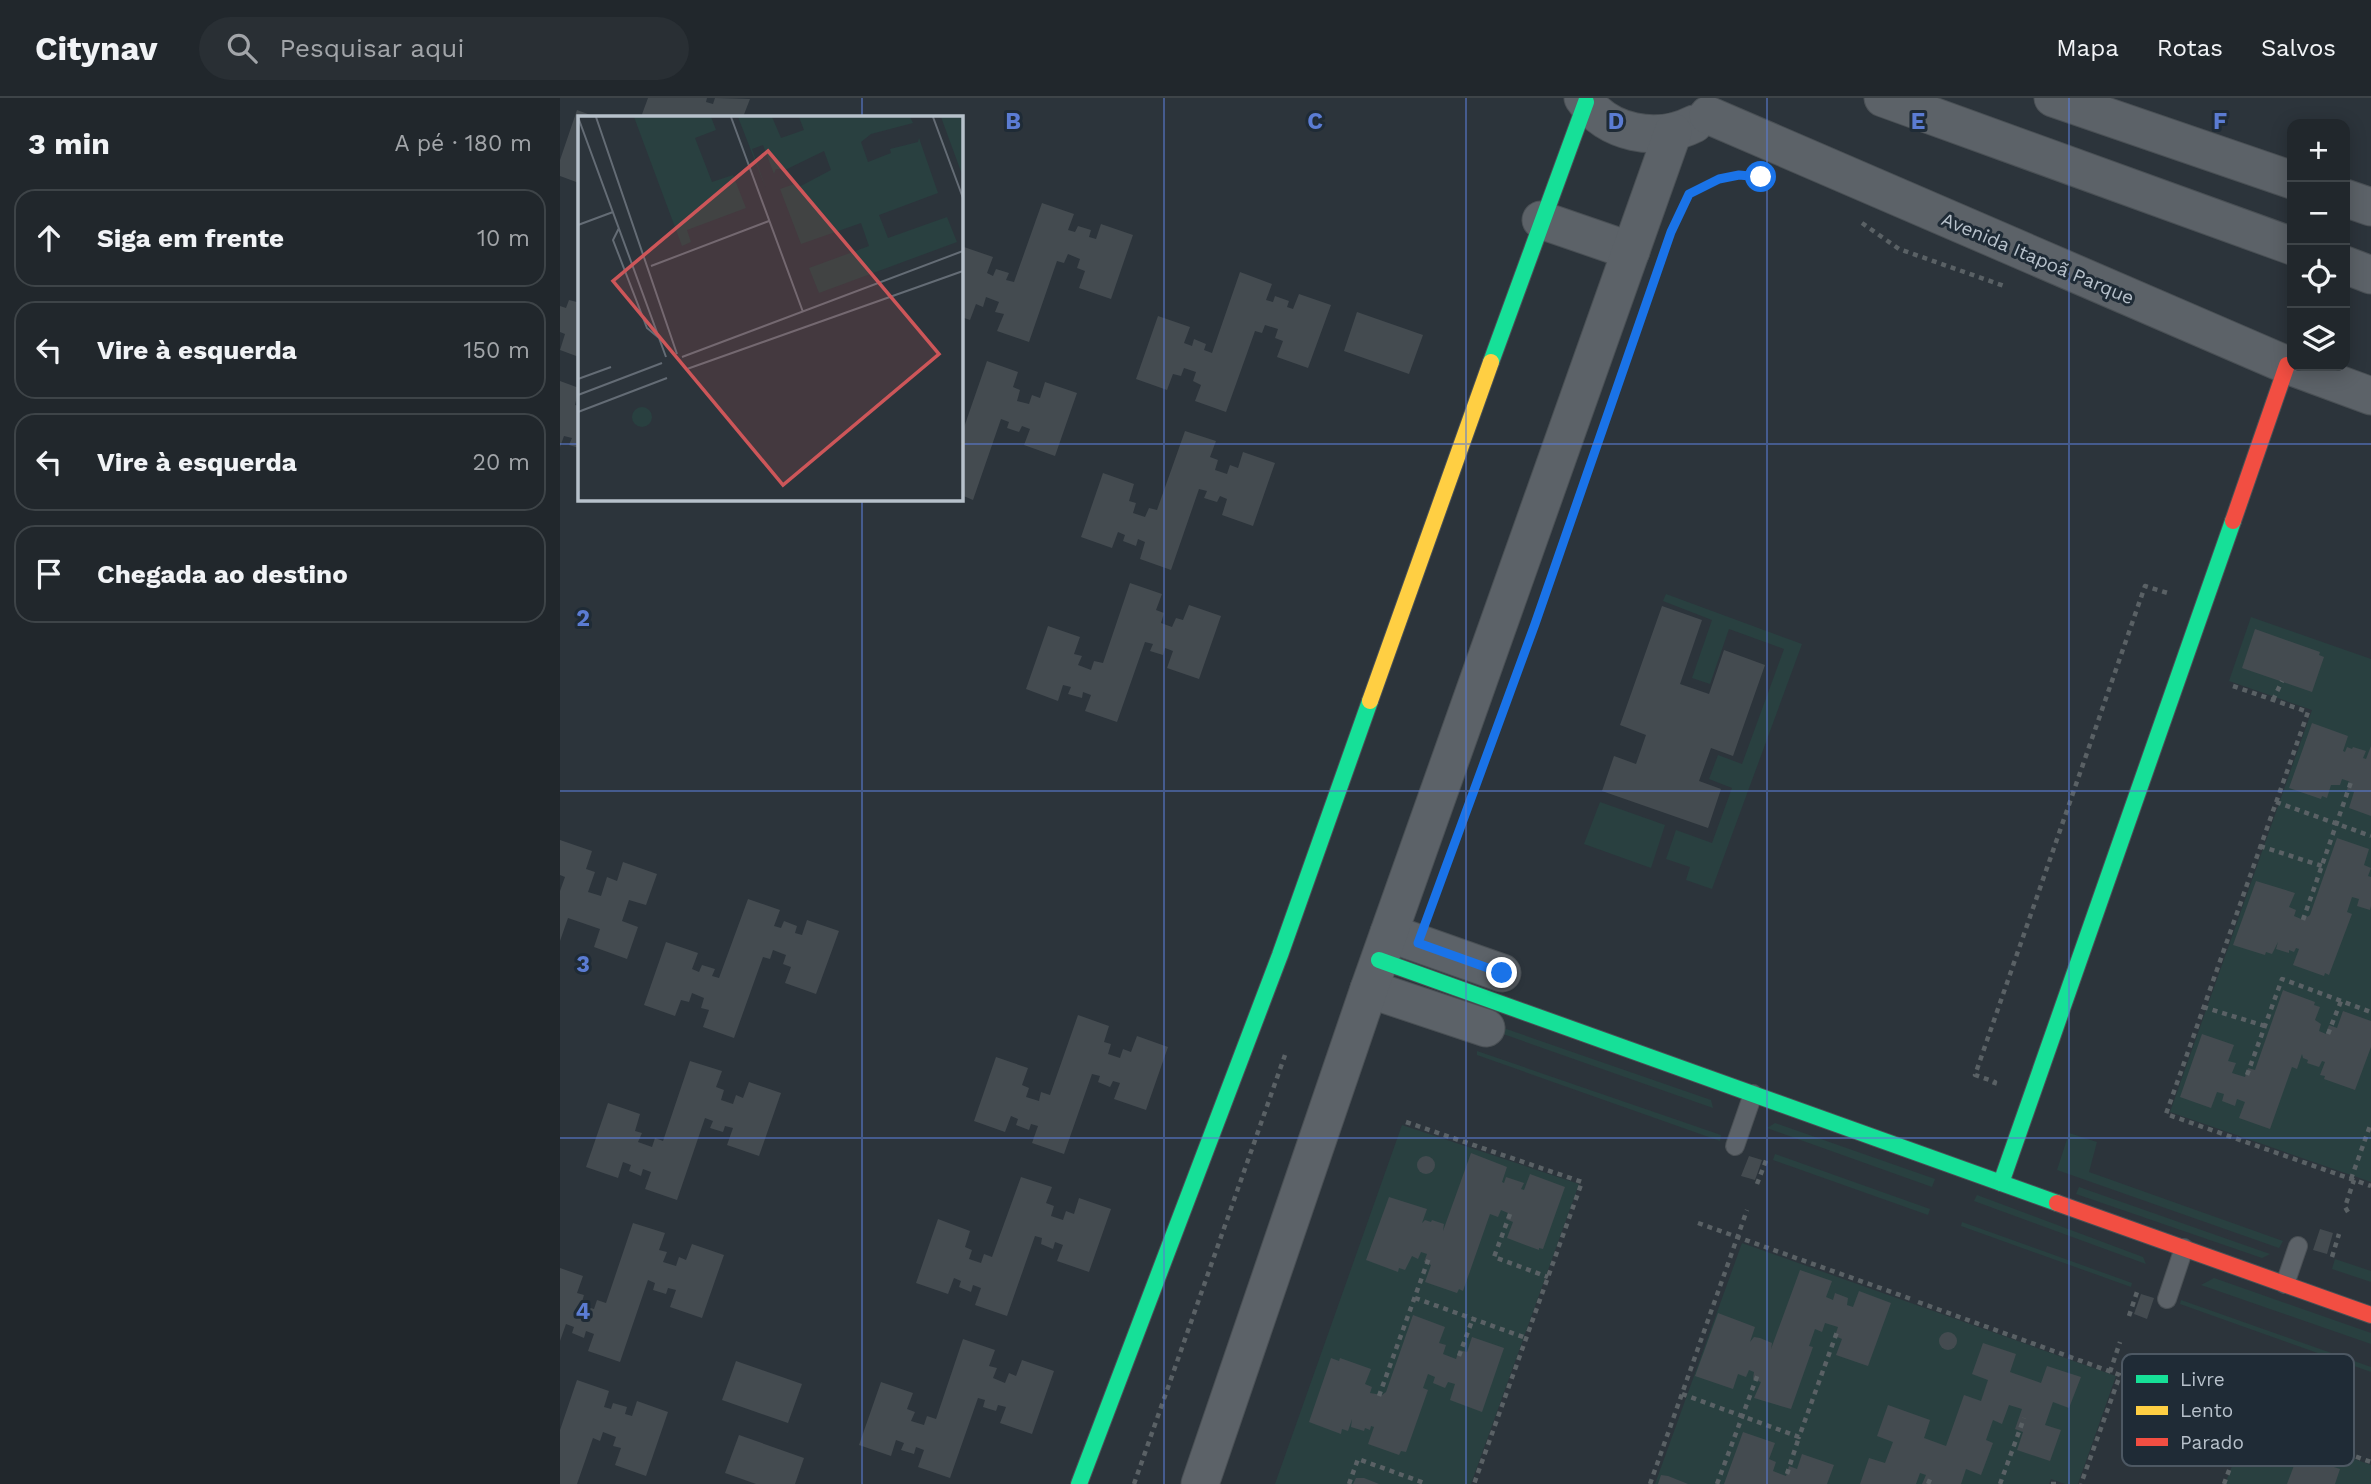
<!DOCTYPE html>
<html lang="pt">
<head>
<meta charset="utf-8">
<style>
  body { margin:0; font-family:"Work Sans",sans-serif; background:#292f34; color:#f1f3f6 }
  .controls { position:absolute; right:21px; top:21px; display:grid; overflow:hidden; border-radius:14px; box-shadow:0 4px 18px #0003 }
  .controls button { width:63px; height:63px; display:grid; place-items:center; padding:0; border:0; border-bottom:2px solid #3e4448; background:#21272c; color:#f1f3f6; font:35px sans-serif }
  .stop { position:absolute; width:21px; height:21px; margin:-16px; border:5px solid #1a73e8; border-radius:50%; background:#fff }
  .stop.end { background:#1a73e8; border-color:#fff; box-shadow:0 2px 7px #0008 }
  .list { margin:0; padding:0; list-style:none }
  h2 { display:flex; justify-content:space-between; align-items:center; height:91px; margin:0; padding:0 28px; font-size:30px }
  h2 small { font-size:23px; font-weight:400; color:#a2a5a9 }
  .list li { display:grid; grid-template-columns:46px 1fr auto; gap:21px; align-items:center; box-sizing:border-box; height:98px; margin:0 14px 14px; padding:0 14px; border:2px solid #3e4448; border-radius:21px }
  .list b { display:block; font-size:26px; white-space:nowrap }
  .list em { font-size:23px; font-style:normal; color:#a2a5a9 }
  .icon { flex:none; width:38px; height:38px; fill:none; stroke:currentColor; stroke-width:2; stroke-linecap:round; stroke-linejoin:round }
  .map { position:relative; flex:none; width:1811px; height:1386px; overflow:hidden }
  header { display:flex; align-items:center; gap:42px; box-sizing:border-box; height:98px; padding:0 35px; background:#21272c; border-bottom:2px solid #3e4448 }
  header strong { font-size:33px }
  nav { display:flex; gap:38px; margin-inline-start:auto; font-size:24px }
  .search { width:490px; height:63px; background:#292f34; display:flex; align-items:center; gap:18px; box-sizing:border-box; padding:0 24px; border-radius:38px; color:#a2a5a9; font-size:26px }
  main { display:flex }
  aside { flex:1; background:#21272c }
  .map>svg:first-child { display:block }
</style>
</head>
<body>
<header>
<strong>Citynav</strong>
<div class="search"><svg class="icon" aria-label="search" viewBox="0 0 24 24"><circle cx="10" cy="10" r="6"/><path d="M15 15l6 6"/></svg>Pesquisar aqui</div>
<nav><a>Mapa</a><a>Rotas</a><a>Salvos</a></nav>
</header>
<main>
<aside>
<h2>3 min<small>A pé · 180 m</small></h2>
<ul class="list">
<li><svg class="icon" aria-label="ahead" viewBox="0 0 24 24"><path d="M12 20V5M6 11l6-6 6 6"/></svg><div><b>Siga em frente</b></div><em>10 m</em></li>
<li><svg class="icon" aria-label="left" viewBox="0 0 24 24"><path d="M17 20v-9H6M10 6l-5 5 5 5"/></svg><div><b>Vire à esquerda</b></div><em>150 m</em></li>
<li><svg class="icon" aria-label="left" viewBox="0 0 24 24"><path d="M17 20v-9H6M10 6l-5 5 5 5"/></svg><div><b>Vire à esquerda</b></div><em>20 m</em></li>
<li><svg class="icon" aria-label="arrive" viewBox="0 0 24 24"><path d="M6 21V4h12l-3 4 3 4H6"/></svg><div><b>Chegada ao destino</b></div></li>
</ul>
</aside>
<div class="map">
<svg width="1811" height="1386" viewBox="0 0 1811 1386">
  <rect width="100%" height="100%" fill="#2c343b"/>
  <g fill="#294040">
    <polygon points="1106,496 1242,546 1152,791 1126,782 1130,769 1106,761 1116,732 1152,745 1172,690 1149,681 1158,657 1182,666 1224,551 1169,531 1150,586 1132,580 1152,522 1103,503"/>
    <polygon points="1691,519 1811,561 1811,1084 1610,1014 1752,612 1669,583"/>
    <polygon points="1040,704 1105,727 1091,770 1024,746"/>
    <polygon points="929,925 1151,1002 1153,1010 926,930"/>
    <polygon points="917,953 1161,1037 1160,1043 917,957"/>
    <polygon points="1215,1025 1375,1081 1372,1089 1207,1030"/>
    <polygon points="842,1027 1019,1086 911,1386 715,1386"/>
    <polygon points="1509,1035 1537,1044 1529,1074 1723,1143 1719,1150 1497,1072"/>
    <polygon points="1215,1056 1370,1111 1368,1117 1213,1062"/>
    <polygon points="1519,1089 1710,1156 1702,1160 1516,1096"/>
    <polygon points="1417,1097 1583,1159 1586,1166 1414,1103"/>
    <polygon points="1402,1124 1572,1185 1571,1189 1401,1128"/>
    <polygon points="1182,1145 1556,1278 1518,1386 1505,1386 1491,1381 1489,1386 1095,1386"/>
    <polygon points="1775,1161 1811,1173 1811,1184 1772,1171"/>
    <polygon points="1654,1180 1811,1235 1811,1246 1641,1187"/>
    <polygon points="1621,1202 1811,1269 1811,1274 1620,1206"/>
    <polygon points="1664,1314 1811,1367 1811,1386 1665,1386 1682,1342 1659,1331"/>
  </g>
  <g fill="#444b50">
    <polygon points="88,0 147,0 146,4 153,6 155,0 190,1 183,19 81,19"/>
    <polygon points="17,12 36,19 19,19 19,85 0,78 0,62"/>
    <polygon points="482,105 514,116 508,132 515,134 518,128 531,132 529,139 536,141 541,126 573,137 551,201 519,190 525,173 517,170 520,161 508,156 504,165 497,163 469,244 437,233 444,216 435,214 439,204 426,199 423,209 416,206 410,222 401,219 401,148 433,159 427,175 433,178 436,171 449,175 446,182 454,184"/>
    <polygon points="680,174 712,186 706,202 713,204 715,198 729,203 727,209 733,211 739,196 771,207 748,270 717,259 723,243 715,240 718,231 705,227 702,235 695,233 666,314 635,303 641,287 633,283 636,274 624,270 621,278 613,276 607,292 576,281 598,218 630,229 624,245 632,248 634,241 646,246 644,252 652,255"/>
    <polygon points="19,199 19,259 0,252 5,236 0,234 0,208 6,210 9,202 17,204"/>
    <polygon points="797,214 863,237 849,276 784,253"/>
    <polygon points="427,263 458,274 453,289 460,292 457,303 469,306 472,297 480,300 485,284 517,295 495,358 464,347 470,331 462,328 459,334 447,330 449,324 441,321 413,402 401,397 401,338"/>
    <polygon points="0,283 19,290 15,307 19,308 19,350 9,347 12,340 4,338 0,349"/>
    <polygon points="625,333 656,343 650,359 658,362 655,372 667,376 670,367 678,370 683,354 715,365 693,428 662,417 667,401 660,398 657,404 644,400 647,393 639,391 611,472 580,461 585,444 578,441 576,448 563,443 565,437 558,434 552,450 521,439 543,375 574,386 569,403 576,405 573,415 585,419 589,410 597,412"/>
    <polygon points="570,485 602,496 596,512 604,515 601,525 612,529 616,520 623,522 629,507 661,518 639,581 607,570 613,553 605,550 603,557 590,553 593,546 585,544 557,624 525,613 531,597 523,594 522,600 508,596 511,589 503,587 498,603 466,591 488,528 520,539 514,556 522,558 518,567 531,572 534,563 543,565"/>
    <polygon points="1102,508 1142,522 1120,586 1149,596 1164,552 1205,567 1173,658 1151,650 1139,683 1161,691 1148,730 1042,693 1054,658 1076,666 1086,637 1060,627"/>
    <polygon points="1695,531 1760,554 1759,557 1764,559 1752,594 1682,570"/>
    <polygon points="1752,625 1788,638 1783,653 1785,654 1787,649 1792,651 1793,649 1806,653 1803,660 1806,661 1811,648 1811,718 1789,710 1794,694 1787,692 1790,684 1788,683 1782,681 1780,687 1771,687 1767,700 1762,698 1761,701 1729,690"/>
    <polygon points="1777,740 1809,751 1804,767 1811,770 1808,778 1811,779 1811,808 1810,812 1797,808 1799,801 1792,799 1787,814 1792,816 1769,877 1765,875 1764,878 1733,867 1739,851 1736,850 1734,854 1729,852 1729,855 1716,851 1718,844 1712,856 1706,854 1705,857 1673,847 1696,783 1735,795 1729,809 1736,812 1734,818 1741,821 1742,817 1747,819 1750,817"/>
    <polygon points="0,742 32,753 26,771 35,774 28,794 41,798 47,779 57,783 63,764 97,776 86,807 69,802 62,823 78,829 67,861 34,849 40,831 8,820 0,843 0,793 5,779 0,777"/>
    <polygon points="188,801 220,812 214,828 221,830 224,823 237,828 235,835 242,837 247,822 279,833 256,896 225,885 231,869 223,866 226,857 213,852 210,861 203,859 174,940 143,929 149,912 141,910 144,900 132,895 129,904 121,902 115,918 84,907 106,844 138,855 132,871 139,874 142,867 155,871 152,878 159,880"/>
    <polygon points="1723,892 1755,904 1754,907 1760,909 1755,922 1761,926 1759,933 1766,936 1769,927 1777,930 1783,913 1811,923 1811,949 1795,992 1764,981 1765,978 1760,977 1765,964 1762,963 1759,969 1747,965 1748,962 1743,960 1742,956 1737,971 1732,969 1710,1031 1679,1020 1685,1004 1677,1001 1675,1008 1662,1003 1664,996 1657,994 1651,1010 1620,999 1642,936 1674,947 1668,963 1676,965 1672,975 1685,979 1688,970 1695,972"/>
    <polygon points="518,917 549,928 544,944 551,946 548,956 560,960 563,951 571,954 577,938 608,949 586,1012 554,1001 560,985 553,983 550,989 538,984 540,978 532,976 504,1056 472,1045 478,1028 471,1026 469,1032 456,1027 458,1021 451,1018 445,1034 414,1023 436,959 468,970 462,987 469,990 466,999 479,1003 481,994 490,997"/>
    <polygon points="130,963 162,973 156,989 164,992 161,1002 173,1006 176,997 183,1000 189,984 221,995 199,1058 167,1047 173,1030 165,1028 163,1034 150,1030 153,1023 145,1020 117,1102 85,1091 91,1074 83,1071 81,1078 69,1073 71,1067 63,1064 58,1080 26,1069 48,1005 80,1016 75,1033 82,1035 78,1044 92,1049 95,1040 103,1043"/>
    <polygon points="911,1055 947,1069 942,1084 944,1085 946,1079 964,1085 961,1091 964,1092 970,1076 1005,1089 983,1151 979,1150 979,1152 947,1140 953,1124 946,1121 948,1115 941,1112 938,1119 930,1116 903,1193 899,1191 897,1195 865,1184 871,1167 864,1164 867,1156 861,1154 858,1161 852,1158 845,1172 839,1170 838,1174 806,1162 829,1099 867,1111 862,1125 865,1122 871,1124 872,1122 884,1126 883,1133"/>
    <polygon points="1189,1058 1202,1062 1195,1082 1181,1078"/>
    <circle cx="866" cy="1067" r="9"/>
    <polygon points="461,1079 492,1089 486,1105 494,1108 491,1118 503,1122 506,1113 514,1116 519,1100 551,1111 529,1174 497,1163 503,1147 495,1144 493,1151 481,1146 482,1140 475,1138 447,1218 415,1207 421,1190 413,1187 411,1194 399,1189 401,1183 394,1180 388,1196 356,1185 378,1121 410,1133 405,1149 412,1152 409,1161 421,1165 424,1156 432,1159"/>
    <polygon points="73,1125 105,1135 99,1152 107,1154 103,1164 116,1168 119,1159 126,1162 132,1146 164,1157 142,1220 110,1209 116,1192 108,1190 106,1196 93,1192 95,1185 88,1182 60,1264 28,1253 34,1236 26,1233 24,1240 12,1235 14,1229 6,1226 0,1243 0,1170 23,1178 17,1195 24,1197 21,1207 34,1211 37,1202 46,1205"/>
    <polygon points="1760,1131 1773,1135 1767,1156 1753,1152"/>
    <polygon points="1240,1172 1272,1183 1266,1199 1273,1202 1275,1195 1288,1200 1287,1207 1293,1209 1299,1193 1331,1205 1308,1268 1276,1257 1282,1241 1275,1238 1278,1229 1265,1225 1262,1234 1255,1231 1249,1248 1253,1249 1231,1311 1194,1300 1201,1284 1193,1281 1194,1274 1189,1272 1186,1279 1178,1276 1173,1291 1135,1278 1158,1215 1195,1229 1190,1244 1194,1239 1200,1240 1212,1245 1211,1251"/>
    <polygon points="1581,1196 1594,1200 1587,1221 1574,1216"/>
    <polygon points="853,1217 885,1229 879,1245 886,1247 883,1256 896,1261 899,1252 907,1254 912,1239 944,1250 922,1314 890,1302 895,1286 888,1284 885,1290 873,1285 875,1279 868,1276 863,1290 868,1292 846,1354 841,1353 839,1357 808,1346 814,1329 811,1328 810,1332 805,1330 804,1333 791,1329 792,1321 788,1333 782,1331 781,1336 749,1324 771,1260 779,1263 780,1260 811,1271 805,1286 812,1289 810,1295 822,1297 826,1294"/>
    <circle cx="1388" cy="1243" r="9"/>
    <polygon points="403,1241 435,1252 429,1268 437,1270 433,1280 445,1285 449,1275 456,1278 462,1262 494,1273 472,1336 440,1325 446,1309 438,1307 436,1313 423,1309 425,1302 418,1300 390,1380 358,1369 364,1352 356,1349 354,1356 341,1352 344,1345 336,1342 331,1358 299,1347 321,1284 353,1295 347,1311 355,1314 351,1323 364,1327 367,1318 376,1321"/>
    <polygon points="1423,1245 1456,1256 1450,1274 1481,1285 1487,1268 1521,1279 1509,1310 1493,1304 1485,1327 1501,1332 1490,1363 1457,1352 1463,1334 1455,1331 1462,1311 1449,1307 1442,1326 1433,1322 1426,1342 1433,1345 1421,1377 1406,1371 1401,1386 1362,1386 1366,1377 1360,1375 1356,1386 1300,1386 1309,1360 1325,1365 1333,1344 1317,1338 1328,1307 1370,1322 1364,1340 1386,1348 1404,1297 1421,1303 1428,1282 1412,1276"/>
    <polygon points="176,1263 242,1286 228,1325 162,1302"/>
    <polygon points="17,1282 49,1293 44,1309 51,1311 53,1305 67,1309 65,1316 72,1318 77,1303 108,1314 86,1378 55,1367 61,1350 53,1348 56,1339 43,1334 40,1343 33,1340 17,1386 0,1386 0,1332"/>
    <polygon points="1183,1334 1215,1345 1209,1361 1216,1364 1213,1373 1226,1378 1229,1368 1237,1371 1242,1356 1274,1367 1267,1386 1164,1386"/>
    <polygon points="179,1337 244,1360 235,1386 196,1386 165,1375"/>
    <polygon points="1738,1357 1780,1371 1775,1386 1727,1386"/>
    <polygon points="1101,1377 1108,1378 1128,1386 1098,1386"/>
    <polygon points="796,1380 804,1380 819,1386 793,1386"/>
  </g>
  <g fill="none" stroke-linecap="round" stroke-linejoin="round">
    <defs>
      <g id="lane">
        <polyline points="1175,1048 1193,996"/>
        <polyline points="1725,1186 1738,1148"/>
        <polyline points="1607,1201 1624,1150"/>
      </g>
      <g id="street">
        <path d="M1023,0C1047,36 1097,45 1134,26"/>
        <polyline points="1323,0 1732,148"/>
        <polyline points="1493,0 1732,82"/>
        <polyline points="1148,17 1727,267 1811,298"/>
        <polyline points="1785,100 1811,109"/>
        <polyline points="981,122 1071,153"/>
        <polyline points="1785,167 1811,177"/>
        <polyline points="829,835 942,875"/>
        <polyline points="809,891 926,930"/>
        <polyline points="640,1386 809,891 1113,34"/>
      </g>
      <g id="fast">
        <polyline points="931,264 1026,4"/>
        <polyline points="819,862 1497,1105"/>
        <polyline points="1441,1085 1673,423"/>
        <polyline points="519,1386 720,857 810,603"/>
      </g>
      <polyline id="slow" points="810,603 931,264"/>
      <g id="jam">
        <polyline points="1673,423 1727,267"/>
        <polyline points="1497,1105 1811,1217"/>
      </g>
    </defs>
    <use href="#lane" stroke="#4a5055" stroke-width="20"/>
    <use href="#street" stroke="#4a5055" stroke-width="39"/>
    <use href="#fast" stroke="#4a5055" stroke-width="18"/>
    <use href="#slow" stroke="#4a5055" stroke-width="18"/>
    <use href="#jam" stroke="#4a5055" stroke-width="18"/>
    <g stroke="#5a6165" stroke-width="4.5" stroke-dasharray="5 5" stroke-linecap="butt">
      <path d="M1129,97C1151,84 1170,76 1196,79"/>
      <polyline points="1302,125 1339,151 1447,189"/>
      <polyline points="1673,588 1748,614 1606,1016 1811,1088"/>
      <polyline points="1713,602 1722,583"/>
      <polyline points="1716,704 1811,738"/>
      <polyline points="1700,748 1762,768"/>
      <polyline points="1743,822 1791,684"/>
      <polyline points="1643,909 1705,928"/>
      <polyline points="1768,936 1781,903"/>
      <polyline points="1687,977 1722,881 1811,914"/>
      <polyline points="1434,987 1435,984 1415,977 1585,488 1611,496"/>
      <polyline points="846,1024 1022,1084 914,1386"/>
      <polyline points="1791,1081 1811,1025"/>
      <polyline points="1197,1086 1207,1060"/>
      <polyline points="1788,1114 1785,1109 1794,1082"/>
      <polyline points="950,1116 934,1159 988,1179"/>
      <polyline points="1138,1125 1354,1202"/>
      <polyline points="1772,1159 1779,1136"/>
      <polyline points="855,1200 966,1240"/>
      <polyline points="1358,1204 1560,1277 1521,1386"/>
      <polyline points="1569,1218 1578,1191"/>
      <polyline points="899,1258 913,1220"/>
      <polyline points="1550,1274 1560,1244"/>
      <polyline points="1122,1296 1239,1339 1277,1234"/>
      <polyline points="819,1298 870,1157"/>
      <polyline points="1227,1376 1239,1339"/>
      <polyline points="574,1386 725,957"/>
      <polyline points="789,1386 798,1361 867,1386"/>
      <polyline points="1090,1386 1187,1112"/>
      <polyline points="1157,1386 1198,1276"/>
      <polyline points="1368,1386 1371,1379"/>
      <polyline points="1440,1386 1464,1320"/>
      <polyline points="1491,1386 1497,1386"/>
      <polyline points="1664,1386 1679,1345 1653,1335 1661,1311 1811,1364"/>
    </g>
    <use href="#lane" stroke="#5c6268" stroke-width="18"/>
    <use href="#street" stroke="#5c6268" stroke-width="37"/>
    <use href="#fast" stroke="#16e098" stroke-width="16"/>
    <use href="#slow" stroke="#ffcf43" stroke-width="16"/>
    <use href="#jam" stroke="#f24e42" stroke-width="16"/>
  </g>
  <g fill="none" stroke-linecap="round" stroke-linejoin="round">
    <polyline stroke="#1a73e8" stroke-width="9" points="942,875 858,845 975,526 1111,134 1129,96 1159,81 1179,77 1201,79"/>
  </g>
  <path fill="none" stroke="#5b7cd3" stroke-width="2" stroke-opacity="0.55" d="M302,0V19M604,0V1386M906,0V1386M1207,0V1386M1509,0V1386M0,346H19M401,346H1811M302,401V1386M0,693H1811M0,1040H1811"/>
  <g text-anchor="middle" stroke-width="6" stroke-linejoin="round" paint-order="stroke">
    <g font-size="19" fill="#b7c1cb" stroke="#1f2b36">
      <text transform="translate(1478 160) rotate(23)" y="7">Avenida Itapoã Parque</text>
    </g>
  </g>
  <g transform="translate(18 18)">
    <rect width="385" height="385" fill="#2c343b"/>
    <path d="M56,1H133L138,14L117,22L134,66L155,59L168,92L109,114L113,126L104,130ZM160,1H194L203,22L226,14L221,1H332L335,7L293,18L283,26L290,46L313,37L312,33L340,26L341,22L360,77L301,99L310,122L369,101L379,126L241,177L231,152L291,130L283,107L223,128L202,73L219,67L221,71L253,54L246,35L209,53H198L196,58L185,29L174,33L188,73ZM363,1H385V61ZM54 301a10 10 0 1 1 20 0a10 10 0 1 1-20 0Z" fill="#294040"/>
    <path fill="none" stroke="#646c75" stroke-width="2" d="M0,1L88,241M18,1L99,238M153,1L225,196M355,1L385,82M0,109L35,96M41,112L35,124L69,212L81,222M73,150L191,105M104,241L385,135M109,253L385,155M0,263L33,251M0,279L84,247M0,296L89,262"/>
    <path fill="#cd5659" fill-opacity="0.15" stroke="#cd5659" stroke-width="3.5" d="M190,35L361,238L205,369L35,165Z"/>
    <rect width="385" height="385" fill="none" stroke="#b7c1cb" stroke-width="3.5"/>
  </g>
  <rect x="1562" y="1256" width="232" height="112" rx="10" fill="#1f2b36" stroke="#4d5863" stroke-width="2"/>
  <rect x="1576" y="1277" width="32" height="8" fill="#16e098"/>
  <rect x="1576" y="1308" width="32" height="9" fill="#ffcf43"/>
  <rect x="1576" y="1340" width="32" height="8" fill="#f24e42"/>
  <g font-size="19" fill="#b7c1cb">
    <text x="1620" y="1288">Livre</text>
    <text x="1620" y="1319">Lento</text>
    <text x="1620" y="1351">Parado</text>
  </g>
  <g font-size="23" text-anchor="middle" font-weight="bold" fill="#5b7cd3" stroke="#1f2b36" stroke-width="6" stroke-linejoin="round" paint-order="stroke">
    <text x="453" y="31">B</text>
    <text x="755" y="31">C</text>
    <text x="1056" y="31">D</text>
    <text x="1358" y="31">E</text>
    <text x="1660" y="31">F</text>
    <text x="23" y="528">2</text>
    <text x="23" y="874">3</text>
    <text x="23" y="1221">4</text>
  </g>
</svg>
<div class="controls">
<button>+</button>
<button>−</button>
<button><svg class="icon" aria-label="locate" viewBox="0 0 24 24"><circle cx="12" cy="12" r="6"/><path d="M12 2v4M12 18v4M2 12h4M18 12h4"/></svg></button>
<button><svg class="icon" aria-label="layers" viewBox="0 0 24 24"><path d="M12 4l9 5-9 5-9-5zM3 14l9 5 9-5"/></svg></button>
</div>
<div class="stop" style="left:1201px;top:79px"></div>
<div class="stop end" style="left:942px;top:875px"></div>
</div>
</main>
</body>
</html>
